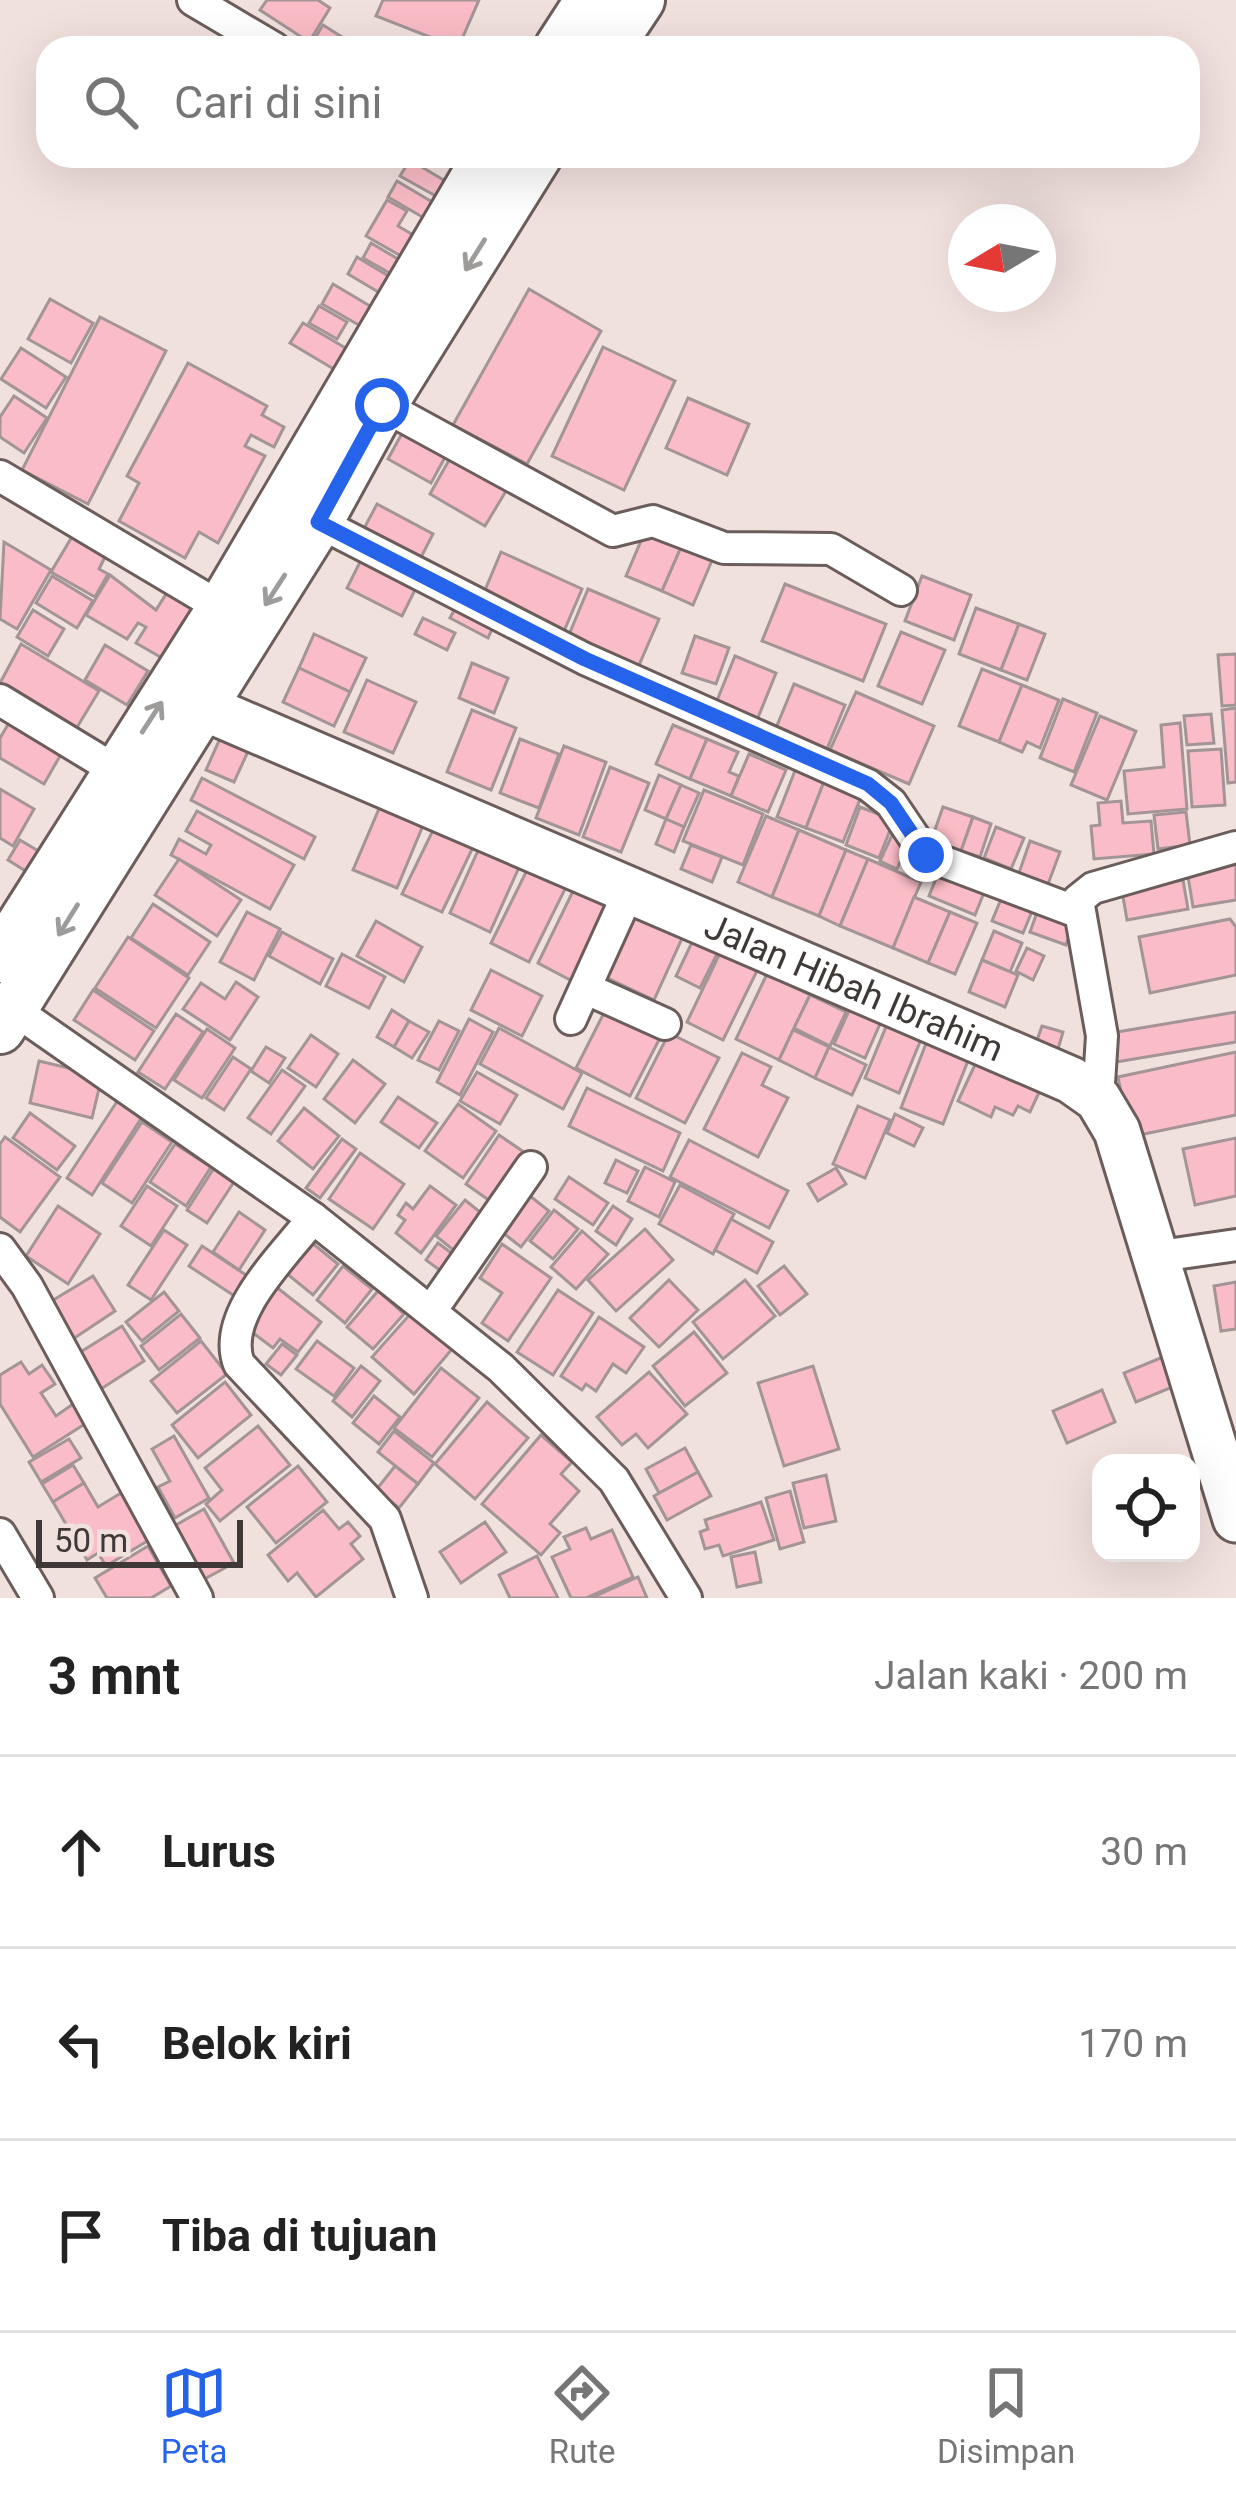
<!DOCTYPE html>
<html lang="id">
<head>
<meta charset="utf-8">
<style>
  body { margin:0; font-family:Roboto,sans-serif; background:#f2f2f2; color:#222 }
  .controls { position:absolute; right:36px; bottom:36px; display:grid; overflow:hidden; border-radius:24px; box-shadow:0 12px 48px #0002 }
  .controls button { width:108px; height:108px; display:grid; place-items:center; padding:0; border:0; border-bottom:3px solid #e0e0e0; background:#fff; color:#222; font:60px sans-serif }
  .compass { position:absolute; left:948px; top:204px; width:108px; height:108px; border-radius:50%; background:#fff; box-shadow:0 12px 48px #0002; rotate:260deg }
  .scale { position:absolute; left:36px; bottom:30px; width:207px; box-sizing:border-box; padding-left:12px; border:6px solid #3e3836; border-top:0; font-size:33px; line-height:42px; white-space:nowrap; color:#3e3836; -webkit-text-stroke:9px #f1e1dd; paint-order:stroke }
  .stop { position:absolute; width:36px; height:36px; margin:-27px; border:9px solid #2563eb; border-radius:50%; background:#fff }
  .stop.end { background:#2563eb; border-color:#fff; box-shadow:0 3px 12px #0008 }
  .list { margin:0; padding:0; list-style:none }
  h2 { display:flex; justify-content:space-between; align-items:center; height:156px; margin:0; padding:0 48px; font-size:51px }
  h2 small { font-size:39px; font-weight:400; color:#767676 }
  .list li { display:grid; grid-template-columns:78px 1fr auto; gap:36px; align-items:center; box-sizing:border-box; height:192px; padding:0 48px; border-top:3px solid #e0e0e0 }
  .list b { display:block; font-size:45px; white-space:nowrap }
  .list em { font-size:39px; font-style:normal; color:#767676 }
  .icon { flex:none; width:66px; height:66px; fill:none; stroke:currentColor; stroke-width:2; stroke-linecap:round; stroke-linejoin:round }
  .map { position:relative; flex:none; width:1236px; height:1598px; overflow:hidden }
  .search { position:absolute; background:#fff; box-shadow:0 12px 48px #0002; left:36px; right:36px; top:36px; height:132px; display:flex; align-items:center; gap:30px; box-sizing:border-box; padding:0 42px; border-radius:36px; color:#767676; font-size:45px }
  .sheet { height:732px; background:#fff }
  nav { display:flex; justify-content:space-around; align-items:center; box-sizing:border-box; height:168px; border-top:3px solid #e0e0e0; background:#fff; font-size:33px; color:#767676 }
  nav a { display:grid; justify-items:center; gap:6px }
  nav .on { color:#2563eb }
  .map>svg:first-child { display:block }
</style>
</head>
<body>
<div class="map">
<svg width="1236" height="1598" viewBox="0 0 1236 1598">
  <rect width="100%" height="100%" fill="#f1e1dd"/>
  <g fill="#fabcc6" stroke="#a39496" stroke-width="3">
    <polygon points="267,0 318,0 330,8 309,42 260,10"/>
    <polygon points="383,0 479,0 458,48 376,16"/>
    <polygon points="323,25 342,37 334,48 309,48"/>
    <polygon points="410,160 452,185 443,200 400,176"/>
    <polygon points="397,181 439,206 431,222 388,197"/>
    <polygon points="387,200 407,211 398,226 420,239 408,260 366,236"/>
    <polygon points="371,243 403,262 395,276 363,258"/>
    <polygon points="357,257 395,280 385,296 348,274"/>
    <polygon points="333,284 375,309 364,328 322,304"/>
    <polygon points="529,289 601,331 527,464 453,425"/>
    <polygon points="50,299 93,323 71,363 28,339"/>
    <polygon points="319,306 347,322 337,339 309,323"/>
    <polygon points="100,317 166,351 88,504 22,470"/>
    <polygon points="303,323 349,350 337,371 290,343"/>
    <polygon points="603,347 675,381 624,490 552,456"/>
    <polygon points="21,348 66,377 46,408 1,379"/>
    <polygon points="188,363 267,406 262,415 284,427 274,447 251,435 245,446 265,456 218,543 199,532 185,558 119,521 139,483 127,476"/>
    <polygon points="14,396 47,418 24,453 0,437 0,417"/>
    <polygon points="688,398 749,424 727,475 666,448"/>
    <polygon points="406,426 449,450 431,483 388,459"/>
    <polygon points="453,453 509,486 485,526 430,494"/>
    <polygon points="377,504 433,534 416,567 359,538"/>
    <polygon points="646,529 682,545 662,591 626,576"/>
    <polygon points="76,530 109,549 99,569 108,574 95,597 51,572"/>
    <polygon points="4,542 51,570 17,629 0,619"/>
    <polygon points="682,545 713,558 693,605 662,591"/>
    <polygon points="365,552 420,580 402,616 347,588"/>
    <polygon points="501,552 582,589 561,638 480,602"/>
    <polygon points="110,575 156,610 173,583 205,602 169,662 136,643 146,627 138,623 127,639 86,615"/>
    <polygon points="52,576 93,601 77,628 36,603"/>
    <polygon points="922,576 971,595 954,640 905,621"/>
    <polygon points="785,584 886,624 863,681 762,641"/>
    <polygon points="588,589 659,619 636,672 566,642"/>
    <polygon points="458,603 495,623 488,638 450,618"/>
    <polygon points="976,608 1019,624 1001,670 959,654"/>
    <polygon points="33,610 64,629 48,656 17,637"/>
    <polygon points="423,618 455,633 447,650 415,634"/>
    <polygon points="1019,624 1045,634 1027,680 1001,670"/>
    <polygon points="901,632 945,650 922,704 878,686"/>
    <polygon points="314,634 366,658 350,692 299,668"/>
    <polygon points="695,636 729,648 716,684 682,673"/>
    <polygon points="21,644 99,691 76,729 0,683"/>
    <polygon points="105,645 148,671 127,705 85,680"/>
    <polygon points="1236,654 1236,705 1222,706 1218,655"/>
    <polygon points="735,656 776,673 757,720 716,703"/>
    <polygon points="472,663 508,678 494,713 459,698"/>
    <polygon points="299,668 350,692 334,726 283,702"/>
    <polygon points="982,669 1022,685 999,742 959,726"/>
    <polygon points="367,680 416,702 393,753 344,732"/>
    <polygon points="794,684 845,705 825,754 774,733"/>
    <polygon points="1022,685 1059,700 1040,748 1027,742 1022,752 999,742"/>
    <polygon points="856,692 934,726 909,784 830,750"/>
    <polygon points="1063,699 1097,713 1074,772 1040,758"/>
    <polygon points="1236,708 1236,782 1228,783 1222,710"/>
    <polygon points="472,710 516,728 491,790 447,772"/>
    <polygon points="1211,714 1214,743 1187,745 1184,716"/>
    <polygon points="1100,716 1136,731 1107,800 1071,785"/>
    <polygon points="12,718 64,749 44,784 0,758 0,738"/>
    <polygon points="1180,723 1187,809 1128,814 1124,771 1164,767 1161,725"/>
    <polygon points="673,725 707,739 690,779 656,764"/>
    <polygon points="222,734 250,747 234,782 206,770"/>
    <polygon points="520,739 559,754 539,808 500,793"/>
    <polygon points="707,739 738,752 729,772 739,776 731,796 690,779"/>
    <polygon points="564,746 606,762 579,835 536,818"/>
    <polygon points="1221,749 1225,805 1192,807 1188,751"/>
    <polygon points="749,754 786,770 768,812 731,796"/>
    <polygon points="798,763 827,774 806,828 777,817"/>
    <polygon points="610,767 649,783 621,852 583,837"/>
    <polygon points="827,774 864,789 843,842 806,828"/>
    <polygon points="659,775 681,785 666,819 645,810"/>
    <polygon points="202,778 315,837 304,859 191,800"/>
    <polygon points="681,785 699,793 684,827 666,819"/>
    <polygon points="0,789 34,809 13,846 0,838"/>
    <polygon points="704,790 763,814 743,865 683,841"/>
    <polygon points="1121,801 1123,823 1151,821 1154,854 1094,859 1091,826 1100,825 1098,803"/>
    <polygon points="381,804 424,823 397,888 353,870"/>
    <polygon points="860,807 894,820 879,858 846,845"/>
    <polygon points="943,807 973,817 961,851 931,841"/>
    <polygon points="197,811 294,865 270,909 171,855 179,839 206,854 211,845 186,831"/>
    <polygon points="1186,812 1190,845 1158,849 1154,815"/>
    <polygon points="766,816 799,830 772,897 738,882"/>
    <polygon points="973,817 991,824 980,857 961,851"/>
    <polygon points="666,819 684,827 674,852 656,844"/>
    <polygon points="436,824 475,843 442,912 402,894"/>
    <polygon points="996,827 1024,838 1011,869 984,858"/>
    <polygon points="799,830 846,850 819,916 772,897"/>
    <polygon points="893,833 910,840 897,869 880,861"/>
    <polygon points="20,840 45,855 32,875 8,860"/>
    <polygon points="1030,841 1060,852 1048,884 1019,873"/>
    <polygon points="481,844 521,863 490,932 450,913"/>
    <polygon points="691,845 722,857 712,882 681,869"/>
    <polygon points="846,850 868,859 840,926 819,916"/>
    <polygon points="179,859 241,900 217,936 155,895"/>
    <polygon points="868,859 921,882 893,948 840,926"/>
    <polygon points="1236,862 1236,900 1193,907 1187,870"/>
    <polygon points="529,866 567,885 529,962 491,943"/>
    <polygon points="941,866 987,885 975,915 929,896"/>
    <polygon points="1183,880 1188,909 1127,920 1122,891"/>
    <polygon points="575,887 612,906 574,982 538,963"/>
    <polygon points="1004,892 1035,904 1023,933 992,921"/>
    <polygon points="914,897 950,912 928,963 893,948"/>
    <polygon points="153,904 210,942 188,975 131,938"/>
    <polygon points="1040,904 1075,917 1066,945 1030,932"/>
    <polygon points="631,909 684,934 654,1000 601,975"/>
    <polygon points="247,912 280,929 254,980 220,962"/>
    <polygon points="950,912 977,923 955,974 928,963"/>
    <polygon points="1230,919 1236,927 1236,975 1150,993 1139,937"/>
    <polygon points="376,921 422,947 404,982 357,956"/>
    <polygon points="994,931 1022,943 1010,972 982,960"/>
    <polygon points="282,932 333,959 320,984 269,956"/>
    <polygon points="128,937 189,978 156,1028 95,988"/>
    <polygon points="694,938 719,950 700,988 676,976"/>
    <polygon points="1027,948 1044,956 1033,980 1016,971"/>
    <polygon points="720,953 757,971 723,1040 687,1022"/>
    <polygon points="342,954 385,977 369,1008 326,986"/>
    <polygon points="982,960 1018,975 1005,1007 969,992"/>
    <polygon points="491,970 542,996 522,1036 471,1010"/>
    <polygon points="767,974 810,995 779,1060 736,1039"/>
    <polygon points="236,982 258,997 230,1040 183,1009 201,983 225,999"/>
    <polygon points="93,990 154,1031 135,1060 74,1020"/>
    <polygon points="810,995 846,1012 830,1046 794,1028"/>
    <polygon points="852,1004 883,1017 865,1058 834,1044"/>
    <polygon points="608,1005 662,1034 630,1096 576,1068"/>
    <polygon points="392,1010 409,1021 394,1047 377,1037"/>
    <polygon points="1236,1012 1236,1042 1116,1062 1111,1033"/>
    <polygon points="176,1014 203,1032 165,1089 138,1072"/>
    <polygon points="890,1017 924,1032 899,1093 865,1078"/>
    <polygon points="469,1019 493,1032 460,1095 437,1082"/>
    <polygon points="409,1021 429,1032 412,1058 394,1047"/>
    <polygon points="439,1021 459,1031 439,1070 418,1060"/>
    <polygon points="1042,1026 1063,1032 1058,1049 1036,1043"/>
    <polygon points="499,1028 582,1073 563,1109 480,1064"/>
    <polygon points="207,1029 235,1048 202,1098 174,1080"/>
    <polygon points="793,1030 829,1047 815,1078 779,1060"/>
    <polygon points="669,1033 719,1058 685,1123 636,1098"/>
    <polygon points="311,1035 338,1054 316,1087 288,1068"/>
    <polygon points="929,1036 971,1053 943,1124 901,1108"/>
    <polygon points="266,1047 285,1058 269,1083 251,1071"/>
    <polygon points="829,1047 866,1065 852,1095 815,1078"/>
    <polygon points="1236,1052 1236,1115 1130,1137 1118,1077"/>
    <polygon points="742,1053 771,1067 762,1085 788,1098 758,1157 704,1129"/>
    <polygon points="980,1054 1043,1084 1030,1112 1018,1106 1013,1115 995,1107 991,1117 958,1101"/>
    <polygon points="233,1057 251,1069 224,1110 206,1098"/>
    <polygon points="353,1060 385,1084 355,1123 324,1099"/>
    <polygon points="39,1061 102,1076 92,1118 30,1103"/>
    <polygon points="282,1070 305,1086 271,1134 248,1118"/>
    <polygon points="477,1072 517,1095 500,1124 460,1101"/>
    <polygon points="587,1088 680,1133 663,1171 569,1126"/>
    <polygon points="398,1097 437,1123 419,1148 381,1122"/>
    <polygon points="118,1100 142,1117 92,1195 67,1178"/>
    <polygon points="458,1104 496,1131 463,1178 425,1151"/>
    <polygon points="858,1106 890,1120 865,1178 833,1164"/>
    <polygon points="304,1108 339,1136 313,1169 278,1141"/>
    <polygon points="30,1113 75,1146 57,1170 13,1138"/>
    <polygon points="895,1114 923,1128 914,1146 887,1133"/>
    <polygon points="142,1122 172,1142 132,1203 102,1183"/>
    <polygon points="499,1135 531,1157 497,1206 466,1184"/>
    <polygon points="5,1137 60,1177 20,1232 0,1217 0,1144"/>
    <polygon points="1236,1138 1236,1196 1195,1205 1183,1149"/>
    <polygon points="342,1139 356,1149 320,1198 306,1188"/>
    <polygon points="689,1140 788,1191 769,1228 670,1177"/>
    <polygon points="175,1144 211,1167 186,1206 150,1182"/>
    <polygon points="360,1153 404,1184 373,1229 329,1199"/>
    <polygon points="616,1160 638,1171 627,1193 605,1183"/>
    <polygon points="645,1167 675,1182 659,1217 628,1201"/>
    <polygon points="214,1168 234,1182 207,1223 187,1210"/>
    <polygon points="836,1168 846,1184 818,1201 808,1184"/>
    <polygon points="569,1177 608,1203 593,1225 555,1199"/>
    <polygon points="680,1185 734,1214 713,1254 659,1224"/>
    <polygon points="147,1186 177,1206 151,1246 121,1226"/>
    <polygon points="430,1186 456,1205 421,1253 396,1233 405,1220 398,1215 406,1203 413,1209"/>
    <polygon points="530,1196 549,1211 521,1247 502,1232"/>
    <polygon points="465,1200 491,1221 462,1257 436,1236"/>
    <polygon points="58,1206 100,1234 68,1284 26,1256"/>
    <polygon points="613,1206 632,1219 616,1245 596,1231"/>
    <polygon points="554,1210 578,1229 553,1259 530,1241"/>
    <polygon points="239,1212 265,1230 239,1270 213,1252"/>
    <polygon points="731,1219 773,1242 757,1273 715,1250"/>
    <polygon points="645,1229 673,1260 616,1311 588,1280"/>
    <polygon points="164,1230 187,1245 151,1300 128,1285"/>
    <polygon points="582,1231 608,1254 576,1289 551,1267"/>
    <polygon points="311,1242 338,1264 313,1295 286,1273"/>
    <polygon points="438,1243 462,1261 449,1277 426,1260"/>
    <polygon points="502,1244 551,1278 508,1341 482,1323 502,1293 480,1278"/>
    <polygon points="202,1246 252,1279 239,1299 189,1266"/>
    <polygon points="343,1266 372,1289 345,1323 317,1300"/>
    <polygon points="784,1266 807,1294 780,1315 758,1286"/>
    <polygon points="93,1276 115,1311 73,1339 50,1302"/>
    <polygon points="669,1280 698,1310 659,1347 630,1318"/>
    <polygon points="745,1280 775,1316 723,1359 693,1322"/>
    <polygon points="1236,1282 1236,1329 1221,1331 1214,1286"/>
    <polygon points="275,1286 321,1322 298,1352 280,1339 273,1348 244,1326"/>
    <polygon points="558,1290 593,1313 553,1375 517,1352"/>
    <polygon points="378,1291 404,1314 373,1349 347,1327"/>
    <polygon points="164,1292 179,1311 142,1341 126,1322"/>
    <polygon points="412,1312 453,1348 414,1394 372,1357"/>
    <polygon points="181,1314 200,1338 159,1370 141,1346"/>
    <polygon points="599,1317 644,1347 626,1373 613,1364 596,1391 586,1384 582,1390 561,1376"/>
    <polygon points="122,1326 144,1361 101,1389 79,1353"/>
    <polygon points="694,1332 727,1373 685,1406 653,1366"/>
    <polygon points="201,1341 227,1374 177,1413 151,1381"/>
    <polygon points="317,1341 354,1368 334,1396 296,1369"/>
    <polygon points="282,1344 297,1355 281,1375 266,1364"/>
    <polygon points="1163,1357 1175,1386 1136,1402 1124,1373"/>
    <polygon points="21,1362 29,1374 42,1365 55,1384 41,1393 56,1416 76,1402 88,1422 33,1457 0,1404 0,1375"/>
    <polygon points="361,1366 380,1381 352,1417 333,1401"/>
    <polygon points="813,1366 839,1449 784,1466 758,1383"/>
    <polygon points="441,1368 479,1398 432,1457 394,1428"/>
    <polygon points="649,1372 687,1414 648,1448 636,1434 622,1445 597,1417"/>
    <polygon points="225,1382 251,1415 198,1458 172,1425"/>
    <polygon points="1102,1390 1115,1422 1067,1443 1053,1411"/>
    <polygon points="374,1396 400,1417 379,1444 353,1423"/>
    <polygon points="487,1402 528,1438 475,1499 435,1464"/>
    <polygon points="258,1426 290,1465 220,1521 206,1504 222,1490 205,1468"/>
    <polygon points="394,1431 434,1463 418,1484 378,1452"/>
    <polygon points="541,1435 572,1462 561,1474 579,1491 550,1524 560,1533 541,1555 482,1504"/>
    <polygon points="174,1436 209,1498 175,1518 158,1487 170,1481 152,1449"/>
    <polygon points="69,1439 81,1458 41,1482 29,1462"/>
    <polygon points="685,1448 698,1472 659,1493 646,1469"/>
    <polygon points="73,1465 84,1483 53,1502 42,1484"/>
    <polygon points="298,1466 327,1502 276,1543 247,1507"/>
    <polygon points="395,1466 418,1484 399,1508 376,1490"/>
    <polygon points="698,1472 711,1496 667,1520 654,1496"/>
    <polygon points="826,1475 836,1521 804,1528 793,1483"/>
    <polygon points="84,1483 98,1507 121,1493 149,1540 106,1566 98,1553 87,1560 53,1502"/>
    <polygon points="790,1491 804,1542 780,1549 766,1498"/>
    <polygon points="761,1502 774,1540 723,1556 719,1545 705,1549 700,1532 708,1529 705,1520"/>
    <polygon points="204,1509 234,1563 199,1582 169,1529"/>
    <polygon points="323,1510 339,1529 348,1522 360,1536 351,1544 363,1559 316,1597 297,1573 288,1581 268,1555"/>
    <polygon points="485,1522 506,1552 461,1583 440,1552"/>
    <polygon points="586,1528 591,1539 612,1530 633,1577 586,1598 571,1598 552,1557 570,1549 564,1537"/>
    <polygon points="148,1546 171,1586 151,1598 107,1598 95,1578"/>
    <polygon points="755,1552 761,1582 737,1587 731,1557"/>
    <polygon points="537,1556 558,1598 510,1598 499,1575"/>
    <polygon points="638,1577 647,1598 591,1598"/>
  </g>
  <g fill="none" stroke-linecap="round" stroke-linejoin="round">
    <defs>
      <g id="street">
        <polyline points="193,0 274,48"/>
        <polyline points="382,405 613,531 653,521 724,548 831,549 901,590"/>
        <polyline points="0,476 222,608"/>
        <polyline points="318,522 585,659 868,785 891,803 926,855 1077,912"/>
        <polyline points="0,700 117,771"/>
        <polyline points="587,989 665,1024"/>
        <polyline points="13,1009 313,1218 501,1368 614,1480 686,1598"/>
        <polyline points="571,1019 631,887"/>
        <polyline points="1098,1099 1102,1036 1078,900 1093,888 1236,847"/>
        <path d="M313,1218C284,1256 220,1315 239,1364L385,1519L412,1598"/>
        <polyline points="0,1249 27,1286 197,1598"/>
        <polyline points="1153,1257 1236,1245"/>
        <polyline points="431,1311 531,1167"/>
        <polyline points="0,1534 38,1598"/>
      </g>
      <g id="secondary">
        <path id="s1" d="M201,706L1071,1080L1098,1099L1117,1131L1236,1519"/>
      </g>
      <g id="primary">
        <polyline points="559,48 590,0"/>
        <polyline points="608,48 640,0"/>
        <polyline points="0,958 222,608 488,156"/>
        <polyline points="0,1029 318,522 382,405 537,156"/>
      </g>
    </defs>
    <use href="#street" stroke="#6a5d5a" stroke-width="36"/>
    <use href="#secondary" stroke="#6a5d5a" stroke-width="51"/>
    <use href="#primary" stroke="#6a5d5a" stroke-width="54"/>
    <use href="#street" stroke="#fff" stroke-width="30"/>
    <use href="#secondary" stroke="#fff" stroke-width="45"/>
    <use href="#primary" stroke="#fff" stroke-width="48"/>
  </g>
  <defs><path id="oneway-shaft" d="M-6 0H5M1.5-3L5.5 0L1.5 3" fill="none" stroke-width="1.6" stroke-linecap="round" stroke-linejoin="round" transform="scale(3)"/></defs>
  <g stroke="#9e9c9a">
    <use href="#oneway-shaft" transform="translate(475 255) rotate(122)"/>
    <use href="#oneway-shaft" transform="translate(275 590) rotate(123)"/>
    <use href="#oneway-shaft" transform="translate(152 717) rotate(-57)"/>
    <use href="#oneway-shaft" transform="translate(68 920) rotate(122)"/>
  </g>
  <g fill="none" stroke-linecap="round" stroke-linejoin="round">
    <polyline stroke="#2563eb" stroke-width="15" points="382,405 318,522 585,659 868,784 891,803 926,855"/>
  </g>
  <g text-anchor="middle" stroke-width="12" stroke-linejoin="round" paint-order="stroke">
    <g font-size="36" fill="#3e3836" stroke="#f1e1dd">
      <text dy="13" stroke="none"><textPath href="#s1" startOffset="711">Jalan Hibah Ibrahim</textPath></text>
    </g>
  </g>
</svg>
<div class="controls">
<button><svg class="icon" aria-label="locate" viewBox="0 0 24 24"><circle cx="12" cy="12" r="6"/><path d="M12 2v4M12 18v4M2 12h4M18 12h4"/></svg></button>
</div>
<svg class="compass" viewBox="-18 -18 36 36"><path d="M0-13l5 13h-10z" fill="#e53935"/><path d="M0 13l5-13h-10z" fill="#767676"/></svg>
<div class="scale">50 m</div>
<div class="stop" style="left:382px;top:405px"></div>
<div class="stop end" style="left:926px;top:855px"></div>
<div class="search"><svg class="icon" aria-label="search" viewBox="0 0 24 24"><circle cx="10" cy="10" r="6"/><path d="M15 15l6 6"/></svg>Cari di sini</div>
</div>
<section class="sheet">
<h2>3 mnt<small>Jalan kaki · 200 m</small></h2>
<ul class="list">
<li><svg class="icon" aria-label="ahead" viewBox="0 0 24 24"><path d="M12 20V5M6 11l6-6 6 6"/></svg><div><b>Lurus</b></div><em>30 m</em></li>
<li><svg class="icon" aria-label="left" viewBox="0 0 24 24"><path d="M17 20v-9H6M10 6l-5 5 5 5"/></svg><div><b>Belok kiri</b></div><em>170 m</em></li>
<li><svg class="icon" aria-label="arrive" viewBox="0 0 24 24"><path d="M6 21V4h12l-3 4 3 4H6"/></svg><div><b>Tiba di tujuan</b></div></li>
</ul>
</section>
<nav>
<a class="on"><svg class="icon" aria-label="map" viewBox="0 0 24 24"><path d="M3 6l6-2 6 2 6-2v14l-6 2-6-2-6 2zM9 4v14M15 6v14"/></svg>Peta</a>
<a><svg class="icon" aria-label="directions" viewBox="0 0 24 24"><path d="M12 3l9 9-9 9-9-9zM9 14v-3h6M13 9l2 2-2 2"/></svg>Rute</a>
<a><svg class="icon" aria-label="saved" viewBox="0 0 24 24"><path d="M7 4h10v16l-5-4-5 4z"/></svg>Disimpan</a>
</nav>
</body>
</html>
